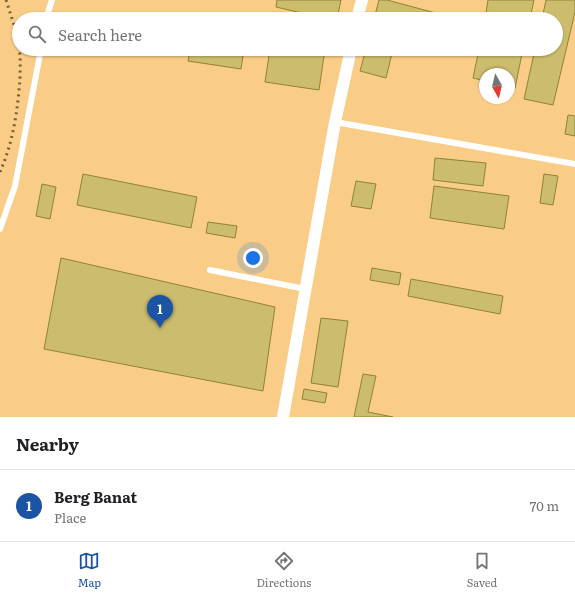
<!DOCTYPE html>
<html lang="en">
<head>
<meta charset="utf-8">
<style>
  body { margin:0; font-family:Literata,serif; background:#f2f2f2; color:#202124 }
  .compass { position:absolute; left:479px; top:68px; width:36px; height:36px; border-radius:50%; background:#fff; box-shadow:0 1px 3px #0004; rotate:172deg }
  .you { position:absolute; left:253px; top:258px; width:14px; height:14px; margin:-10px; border:3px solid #fff; border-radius:50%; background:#1a73e8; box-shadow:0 0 0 6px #1a73e833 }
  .badge { display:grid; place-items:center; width:26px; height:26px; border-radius:50%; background:#1b53a5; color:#fff; font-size:13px; font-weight:700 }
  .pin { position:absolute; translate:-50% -33px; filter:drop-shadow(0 1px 2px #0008) }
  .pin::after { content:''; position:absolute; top:21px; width:14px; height:12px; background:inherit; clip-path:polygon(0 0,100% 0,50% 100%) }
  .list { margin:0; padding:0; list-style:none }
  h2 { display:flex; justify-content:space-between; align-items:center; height:52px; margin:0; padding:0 16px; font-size:17px }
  h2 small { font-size:13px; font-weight:400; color:#757577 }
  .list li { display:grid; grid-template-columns:26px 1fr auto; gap:12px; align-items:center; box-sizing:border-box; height:72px; padding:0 16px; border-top:1px solid #e0e0e0 }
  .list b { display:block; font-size:15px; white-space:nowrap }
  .list p { margin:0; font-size:13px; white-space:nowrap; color:#757577 }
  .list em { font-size:13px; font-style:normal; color:#757577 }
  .icon { flex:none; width:22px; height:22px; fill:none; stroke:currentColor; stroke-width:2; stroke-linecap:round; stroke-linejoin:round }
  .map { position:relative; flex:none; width:575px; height:417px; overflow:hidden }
  .search { position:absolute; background:#fff; box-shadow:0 1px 3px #0004; left:12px; right:12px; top:12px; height:44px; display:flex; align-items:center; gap:10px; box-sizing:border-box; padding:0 14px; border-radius:22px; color:#757577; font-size:15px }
  .sheet { height:124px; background:#fff }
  nav { display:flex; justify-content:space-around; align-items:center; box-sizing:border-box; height:56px; border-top:1px solid #e0e0e0; background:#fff; font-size:11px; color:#757577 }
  nav a { display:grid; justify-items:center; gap:2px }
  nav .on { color:#1b53a5 }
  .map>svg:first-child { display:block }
</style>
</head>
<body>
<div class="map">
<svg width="575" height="417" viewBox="0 0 575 417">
  <rect width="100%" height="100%" fill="#f9cd87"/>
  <g fill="#ccbd6e" stroke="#918232">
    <polygon points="277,0 341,0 337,19 327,19 276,7"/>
    <polygon points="379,0 387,0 447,16 446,19 374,19"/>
    <polygon points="488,0 534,0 530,19 485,19"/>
    <polygon points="546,0 575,0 575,12 553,105 524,99 535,49 556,49 556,19 542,19"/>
    <polygon points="190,49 244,49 241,69 188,61"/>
    <polygon points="270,49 325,49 319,90 265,82"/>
    <polygon points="366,49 393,49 386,78 360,71"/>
    <polygon points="479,49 523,49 515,88 509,87 509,74 485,74 485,81 473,78"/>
    <polygon points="568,115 575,116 575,136 565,134"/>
    <polygon points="435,158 486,163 483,186 433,180"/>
    <polygon points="83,174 197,197 191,228 77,205"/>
    <polygon points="544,174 558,176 553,205 540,203"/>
    <polygon points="356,181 376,184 371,209 351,206"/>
    <polygon points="42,184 56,187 50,219 36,216"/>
    <polygon points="434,186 509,196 504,229 430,218"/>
    <polygon points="208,222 237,226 235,238 206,233"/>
    <polygon points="61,258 275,307 263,391 44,349"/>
    <polygon points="372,268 401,273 399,285 370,280"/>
    <polygon points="411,279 503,296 500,314 408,296"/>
    <polygon points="321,318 348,321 338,387 311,383"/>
    <polygon points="363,374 376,376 368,412 393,417 354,417"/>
    <polygon points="304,389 327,393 325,403 302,399"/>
  </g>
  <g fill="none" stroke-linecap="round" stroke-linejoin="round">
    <g stroke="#fff" stroke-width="6">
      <polyline points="46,19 52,0"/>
      <polyline points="335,122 575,164"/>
      <polyline points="0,229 15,186 41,49"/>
      <polyline points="210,270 305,289"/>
    </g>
    <g stroke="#fff" stroke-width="12">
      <polyline points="357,19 362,0"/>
      <polyline points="283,417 335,122 351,49"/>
    </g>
    <g stroke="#795e33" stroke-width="3" stroke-dasharray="2 4" stroke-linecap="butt">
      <polyline points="6,0 15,28 19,48"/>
      <path d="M0,172C13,143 18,109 20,77C20,67 21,58 19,49"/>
    </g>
  </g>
</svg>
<svg class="compass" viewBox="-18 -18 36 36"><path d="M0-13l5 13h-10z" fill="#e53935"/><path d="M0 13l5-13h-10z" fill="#757577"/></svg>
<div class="you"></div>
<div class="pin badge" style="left:160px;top:328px">1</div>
<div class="search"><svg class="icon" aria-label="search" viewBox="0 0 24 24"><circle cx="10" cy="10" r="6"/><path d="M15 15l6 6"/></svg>Search here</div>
</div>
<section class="sheet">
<h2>Nearby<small></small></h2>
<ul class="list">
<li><span class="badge">1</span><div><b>Berg Banat</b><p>Place</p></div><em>70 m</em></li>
</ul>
</section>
<nav>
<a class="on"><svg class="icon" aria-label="map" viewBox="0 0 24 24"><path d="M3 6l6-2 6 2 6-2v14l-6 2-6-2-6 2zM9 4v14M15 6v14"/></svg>Map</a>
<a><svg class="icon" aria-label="directions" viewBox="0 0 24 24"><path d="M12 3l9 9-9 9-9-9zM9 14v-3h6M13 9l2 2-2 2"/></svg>Directions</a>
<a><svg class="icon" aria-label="saved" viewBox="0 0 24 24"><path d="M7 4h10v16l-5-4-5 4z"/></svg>Saved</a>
</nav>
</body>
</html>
